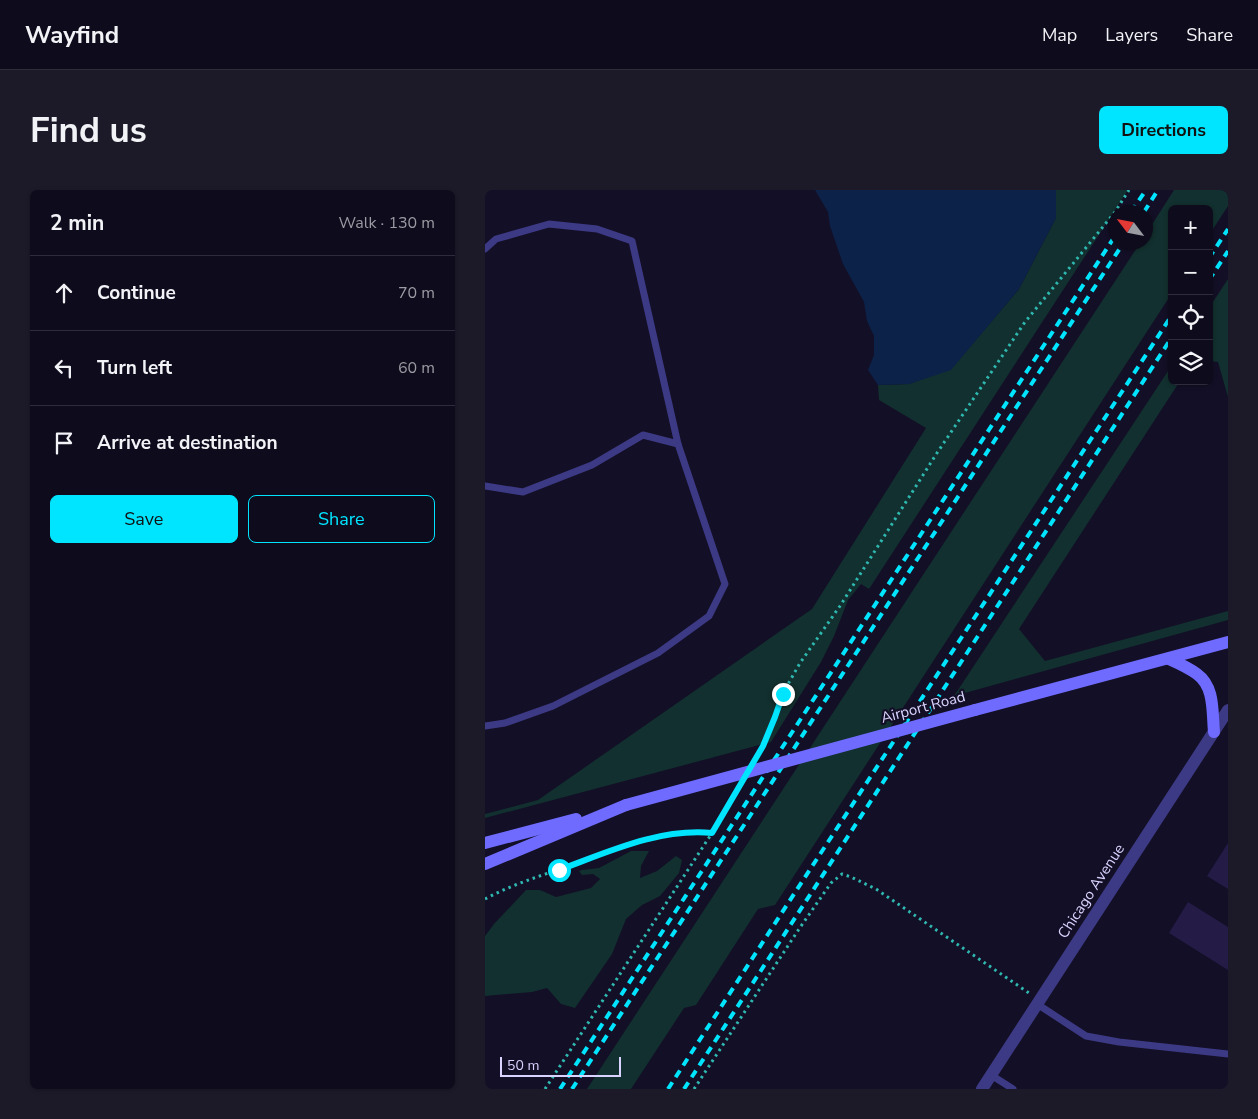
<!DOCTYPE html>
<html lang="en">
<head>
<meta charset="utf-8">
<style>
  body { margin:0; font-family:"Nunito Sans",sans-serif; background:#1c1929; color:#f1f3f6 }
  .controls { position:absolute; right:15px; top:15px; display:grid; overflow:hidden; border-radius:8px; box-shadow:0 1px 4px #0004 }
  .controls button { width:45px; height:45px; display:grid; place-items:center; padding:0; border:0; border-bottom:1px solid #2e2b3b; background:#0e0b1c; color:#f1f3f6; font:25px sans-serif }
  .compass { position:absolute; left:623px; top:15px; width:45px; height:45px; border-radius:50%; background:#0e0b1c; box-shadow:0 1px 4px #0004; rotate:302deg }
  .scale { position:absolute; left:15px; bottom:12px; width:121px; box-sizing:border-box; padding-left:5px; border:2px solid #d9d4ff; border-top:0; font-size:14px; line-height:18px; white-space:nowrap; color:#d9d4ff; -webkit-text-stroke:4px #130f26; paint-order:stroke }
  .stop { position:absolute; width:15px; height:15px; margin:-11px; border:4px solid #00e5ff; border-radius:50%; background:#fff }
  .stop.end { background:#00e5ff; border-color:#fff; box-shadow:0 1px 5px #0008 }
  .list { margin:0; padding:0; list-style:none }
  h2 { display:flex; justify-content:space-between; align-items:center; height:65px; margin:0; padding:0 20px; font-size:21px }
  h2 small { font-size:16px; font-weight:400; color:#9b9ba3 }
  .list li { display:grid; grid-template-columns:32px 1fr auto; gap:15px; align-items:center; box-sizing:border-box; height:75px; padding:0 20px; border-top:1px solid #2e2b3b }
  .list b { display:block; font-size:19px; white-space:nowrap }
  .list em { font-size:16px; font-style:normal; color:#9b9ba3 }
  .actions { display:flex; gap:10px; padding:15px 20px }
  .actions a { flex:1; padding:11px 0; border:1px solid #00e5ff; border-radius:8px; text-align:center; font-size:18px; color:#00e5ff }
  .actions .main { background:#00e5ff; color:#111 }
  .icon { flex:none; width:28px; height:28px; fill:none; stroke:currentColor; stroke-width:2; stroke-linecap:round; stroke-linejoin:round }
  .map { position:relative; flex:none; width:743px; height:899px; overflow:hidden; border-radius:8px }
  header { display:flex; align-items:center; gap:30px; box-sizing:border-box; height:70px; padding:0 25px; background:#0e0b1c; border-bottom:1px solid #2e2b3b }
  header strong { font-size:24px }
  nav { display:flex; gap:28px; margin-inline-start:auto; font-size:18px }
  .intro { display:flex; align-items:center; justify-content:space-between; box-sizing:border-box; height:120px; padding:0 30px }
  h1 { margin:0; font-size:35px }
  .button { padding:12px 22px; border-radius:8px; background:#00e5ff; color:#111; font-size:18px; font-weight:700 }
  main { display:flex; gap:30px; padding:0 30px }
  aside { flex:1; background:#0e0b1c; border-radius:8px; box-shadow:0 1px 4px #0004 }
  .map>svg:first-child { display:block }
</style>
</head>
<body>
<header>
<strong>Wayfind</strong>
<nav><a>Map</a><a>Layers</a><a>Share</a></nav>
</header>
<div class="intro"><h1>Find us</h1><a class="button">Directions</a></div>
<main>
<aside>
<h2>2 min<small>Walk · 130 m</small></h2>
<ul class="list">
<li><svg class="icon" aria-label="ahead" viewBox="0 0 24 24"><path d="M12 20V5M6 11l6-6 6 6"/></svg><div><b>Continue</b></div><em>70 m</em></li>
<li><svg class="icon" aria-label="left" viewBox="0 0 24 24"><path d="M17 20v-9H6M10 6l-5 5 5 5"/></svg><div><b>Turn left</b></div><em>60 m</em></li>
<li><svg class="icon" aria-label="arrive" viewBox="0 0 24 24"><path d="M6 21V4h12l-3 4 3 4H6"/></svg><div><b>Arrive at destination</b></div></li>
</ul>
<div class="actions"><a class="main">Save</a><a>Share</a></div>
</aside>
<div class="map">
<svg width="743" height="899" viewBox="0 0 743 899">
  <rect width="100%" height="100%" fill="#130f26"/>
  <g fill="#12302f">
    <polygon points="571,0 643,0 384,399 376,394 363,410 349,446 336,472 286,552 0,628 0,624 53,610 327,419 441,238 394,210 393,195 424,194 466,179 534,99 571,28"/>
    <polygon points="689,0 743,0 743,16 724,45 724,19 687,19 687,103 290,715 273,719 211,815 199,818 146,899 102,899 655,53 660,52 661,44"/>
    <polygon points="743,89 743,207 733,172 724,171 724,118"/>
    <polygon points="687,175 687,191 695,191 534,439 560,471 743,421 743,430 469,506"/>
    <polygon points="146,661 164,661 156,676 155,688 172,681 191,666 197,670 194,683 175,706 157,715 141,729 127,764 90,818 76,814 62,798 47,802 0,806 0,746 9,734 41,700 55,700 71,707 106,698 115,689 108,684 97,685 94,681 97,680 114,678"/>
  </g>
  <polygon fill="#0c2248" points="330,0 571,0 571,28 534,99 466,180 424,194 393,195 383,180 389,165 389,146 382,131 379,112 358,74 345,36 343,22"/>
  <g fill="#241b47">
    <polygon points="743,653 743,699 722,686"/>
    <polygon points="703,712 743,737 743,780 684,743"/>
  </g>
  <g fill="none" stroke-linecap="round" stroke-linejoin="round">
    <g stroke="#2fb8b0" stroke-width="3" stroke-dasharray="2.5 4" stroke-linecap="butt">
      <polyline points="273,565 283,544 298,503 315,473 355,416 452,263 540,132 595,65 630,22 644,0"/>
      <path d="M0,709C24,696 49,688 75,679C124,662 174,638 227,643"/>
      <polyline points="60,899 227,643 253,599"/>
      <polyline points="209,899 314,739 346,693 357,684 366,687 391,699 544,803"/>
    </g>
    <g stroke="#3d3a85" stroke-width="7">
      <polyline points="0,59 11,49 64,34 112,39 147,51 193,254"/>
      <polyline points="0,296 38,302 107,275 158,245 193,254 240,394 224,426 173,463 68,516 20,533 0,536"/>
      <polyline points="552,814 601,846 634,852 743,864"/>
      <polyline points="506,885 528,899"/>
    </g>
    <polyline stroke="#3d3a85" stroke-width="12" points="497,899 743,520"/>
    <g stroke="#6f6bff" stroke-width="12">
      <path d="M684,469C693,473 704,478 712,484C730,497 727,522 729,542"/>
      <polyline points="490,520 743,452"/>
      <polyline points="0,653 91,629"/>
      <polyline points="0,674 141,615"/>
    </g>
    <g stroke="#00e5ff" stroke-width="4" stroke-dasharray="8 6" stroke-linecap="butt">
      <polyline points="646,22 661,0"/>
      <polyline points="659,22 673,0"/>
      <polyline points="724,68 743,39"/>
      <polyline points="724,90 743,61"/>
      <polyline points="75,899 630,46"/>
      <polyline points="87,899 639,52"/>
      <polyline points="183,899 296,724 687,125"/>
      <polyline points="199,899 687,147"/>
    </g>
    <polyline stroke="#6f6bff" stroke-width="12" points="141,615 490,520"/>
  </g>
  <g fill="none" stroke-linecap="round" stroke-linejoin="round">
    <path stroke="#00e5ff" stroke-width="6" d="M74,680C123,662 174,638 227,643L278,556L290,527L298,504"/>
  </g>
  <g text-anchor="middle" stroke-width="4.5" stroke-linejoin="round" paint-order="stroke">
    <g font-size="15" fill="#d9d4ff" stroke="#130f26">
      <text transform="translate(438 517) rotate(-15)" y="5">Airport Road</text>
      <text transform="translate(606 701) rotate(-57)" y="5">Chicago Avenue</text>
    </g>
  </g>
</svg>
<div class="controls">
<button>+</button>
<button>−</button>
<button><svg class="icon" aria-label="locate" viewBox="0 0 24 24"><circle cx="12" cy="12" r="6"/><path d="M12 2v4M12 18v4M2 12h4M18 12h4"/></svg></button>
<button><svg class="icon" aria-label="layers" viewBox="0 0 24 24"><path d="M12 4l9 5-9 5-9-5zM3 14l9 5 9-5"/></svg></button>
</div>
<svg class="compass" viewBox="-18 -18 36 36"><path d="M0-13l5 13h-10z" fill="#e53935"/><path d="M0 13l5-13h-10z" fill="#9b9ba3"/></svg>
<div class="scale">50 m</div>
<div class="stop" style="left:74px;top:680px"></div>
<div class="stop end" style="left:298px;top:504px"></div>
</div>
</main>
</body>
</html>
